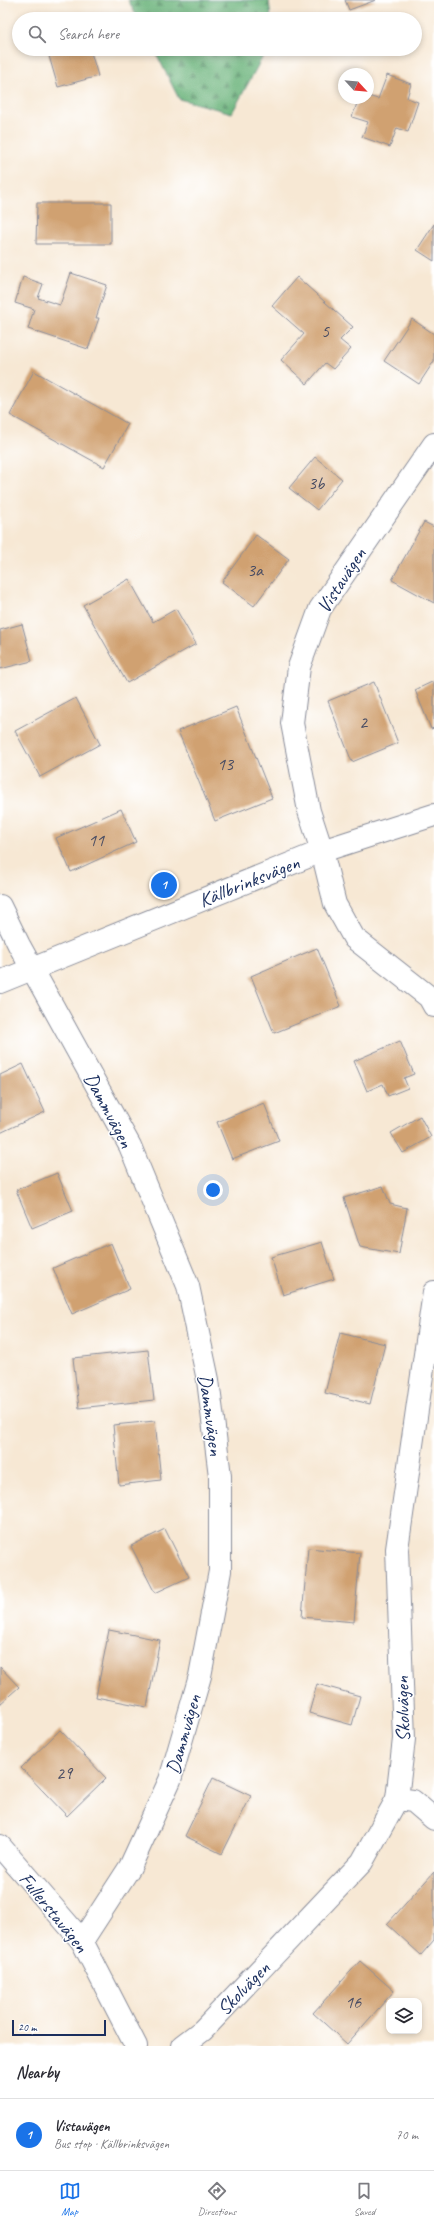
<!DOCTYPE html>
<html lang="en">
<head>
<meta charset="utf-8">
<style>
  body { margin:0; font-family:Caveat,sans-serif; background:#f2f2f3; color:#2b2b33 }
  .controls { position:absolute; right:12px; bottom:12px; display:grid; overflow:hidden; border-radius:8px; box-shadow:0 2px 6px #0003 }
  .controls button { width:36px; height:36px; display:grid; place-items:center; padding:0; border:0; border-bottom:1px solid #e1e1e2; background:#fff; color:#2b2b33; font:20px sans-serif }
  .compass { position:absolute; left:338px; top:68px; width:36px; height:36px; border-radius:50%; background:#fff; box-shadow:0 2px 6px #0003; rotate:116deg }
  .scale { position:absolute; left:12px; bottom:10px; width:94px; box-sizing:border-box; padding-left:4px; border:2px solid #1b2f5e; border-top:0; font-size:11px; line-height:14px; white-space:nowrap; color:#1b2f5e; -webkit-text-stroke:3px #fff; paint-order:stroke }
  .you { position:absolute; left:213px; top:1190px; width:14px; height:14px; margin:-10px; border:3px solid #fff; border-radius:50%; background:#1a73e8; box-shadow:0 0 0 6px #1a73e833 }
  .badge { display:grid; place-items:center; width:26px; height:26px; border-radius:50%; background:#1a73e8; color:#fff; font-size:13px; font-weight:700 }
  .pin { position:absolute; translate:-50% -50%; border:2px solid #fff; box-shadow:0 1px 4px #0006 }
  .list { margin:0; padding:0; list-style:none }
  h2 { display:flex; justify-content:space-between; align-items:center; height:52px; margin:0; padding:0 16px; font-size:17px }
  h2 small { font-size:13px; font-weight:400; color:#7c7c81 }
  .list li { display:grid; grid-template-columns:26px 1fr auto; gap:12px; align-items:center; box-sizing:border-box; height:72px; padding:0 16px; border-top:1px solid #e1e1e2 }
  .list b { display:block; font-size:15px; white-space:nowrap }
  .list p { margin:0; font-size:13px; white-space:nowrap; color:#7c7c81 }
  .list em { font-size:13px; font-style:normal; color:#7c7c81 }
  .icon { flex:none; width:22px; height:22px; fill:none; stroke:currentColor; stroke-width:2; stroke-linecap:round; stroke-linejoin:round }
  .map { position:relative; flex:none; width:434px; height:2046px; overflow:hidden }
  .search { position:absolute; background:#fff; box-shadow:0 2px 6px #0003; left:12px; right:12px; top:12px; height:44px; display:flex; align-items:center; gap:10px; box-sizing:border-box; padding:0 14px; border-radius:22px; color:#7c7c81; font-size:15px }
  .sheet { height:124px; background:#fff }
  nav { display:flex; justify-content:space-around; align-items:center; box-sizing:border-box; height:56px; border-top:1px solid #e1e1e2; background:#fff; font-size:11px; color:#7c7c81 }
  nav a { display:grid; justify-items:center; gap:2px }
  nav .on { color:#1a73e8 }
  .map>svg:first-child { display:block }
</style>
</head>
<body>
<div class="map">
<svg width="434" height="2046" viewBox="0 0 434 2046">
  <defs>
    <pattern id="forest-firs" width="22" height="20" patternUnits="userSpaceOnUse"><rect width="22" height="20" fill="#6bb37a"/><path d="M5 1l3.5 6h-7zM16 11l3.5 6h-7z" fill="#579267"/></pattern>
  </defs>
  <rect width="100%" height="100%" fill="#fff"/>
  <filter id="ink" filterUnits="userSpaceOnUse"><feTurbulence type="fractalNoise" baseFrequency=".025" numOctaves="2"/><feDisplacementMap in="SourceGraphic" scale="8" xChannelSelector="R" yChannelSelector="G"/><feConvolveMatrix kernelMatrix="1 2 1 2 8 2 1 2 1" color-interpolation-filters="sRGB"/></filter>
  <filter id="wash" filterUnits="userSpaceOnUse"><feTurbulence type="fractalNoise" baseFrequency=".012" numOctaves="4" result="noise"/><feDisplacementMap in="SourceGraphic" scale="16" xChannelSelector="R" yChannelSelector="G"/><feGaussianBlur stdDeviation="0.9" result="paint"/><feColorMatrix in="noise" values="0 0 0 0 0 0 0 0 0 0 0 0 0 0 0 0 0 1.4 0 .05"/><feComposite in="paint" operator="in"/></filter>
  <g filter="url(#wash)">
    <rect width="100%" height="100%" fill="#f7e8d4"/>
    <g fill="url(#forest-firs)" stroke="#43716c">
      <polygon points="128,0 269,0 271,19 138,19"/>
      <polygon points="154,49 267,49 232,113 179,99"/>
    </g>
    <g id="blocks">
      <g fill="#d0a171">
        <polygon points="345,0 376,0 349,10"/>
        <polygon points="47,49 90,49 98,76 58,87"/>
        <polygon points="387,75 411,84 407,98 418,102 408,132 397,128 390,147 362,137 368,122 352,117 359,98 368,98 368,96 378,99"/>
        <polygon points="37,203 111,203 111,244 36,244"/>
        <polygon points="434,224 434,261 417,250"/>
        <polygon points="71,273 107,285 96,318 99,318 88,349 28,329 34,309 15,303 23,277 43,284 38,298 60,305"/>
        <polygon points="297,277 353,327 340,340 351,349 333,369 325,363 307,384 281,360 304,334 272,306"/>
        <polygon points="412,319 434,334 434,361 419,384 384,361"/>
        <polygon points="34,371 128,424 104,467 10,415"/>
        <polygon points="315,457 342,479 317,510 289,488"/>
        <polygon points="424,522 434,527 434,603 392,580"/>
        <polygon points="256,535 289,559 254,606 222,582"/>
        <polygon points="129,579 153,622 176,609 196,644 127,683 83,605"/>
        <polygon points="22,624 32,661 0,669 0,630"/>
        <polygon points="434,681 434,728 431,729 415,690"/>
        <polygon points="374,682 398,743 352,762 328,701"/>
        <polygon points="76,698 100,744 40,777 15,731"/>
        <polygon points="236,707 272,798 215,821 178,731"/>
        <polygon points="121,809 136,842 71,872 56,838"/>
        <polygon points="317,948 341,1006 274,1033 251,976"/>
        <polygon points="400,1041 414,1074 404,1078 408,1088 388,1096 383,1084 367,1091 354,1061"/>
        <polygon points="23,1064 45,1112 0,1133 0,1075"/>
        <polygon points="264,1103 279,1141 232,1159 217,1122"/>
        <polygon points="420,1116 431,1137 403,1153 391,1133"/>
        <polygon points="57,1173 73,1211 32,1228 16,1190"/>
        <polygon points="383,1186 390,1204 407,1208 399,1254 360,1247 344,1198"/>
        <polygon points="322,1242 334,1279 283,1295 271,1257"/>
        <polygon points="111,1243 130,1289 72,1314 53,1268"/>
        <polygon points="340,1333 385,1344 370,1404 325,1393"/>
        <polygon points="148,1350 154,1400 79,1408 73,1358"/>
        <polygon points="155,1421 161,1480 119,1485 113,1425"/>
        <polygon points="165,1529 189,1577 155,1593 131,1546"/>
        <polygon points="308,1548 360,1553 354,1622 302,1617"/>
        <polygon points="109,1630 160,1640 147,1707 96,1697"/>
        <polygon points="0,1667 19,1687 0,1704"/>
        <polygon points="317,1684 360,1696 352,1725 309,1713"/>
        <polygon points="60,1730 106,1778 67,1816 21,1768"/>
        <polygon points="213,1778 251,1796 222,1854 185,1836"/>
        <polygon points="434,1872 434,1940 421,1955 387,1924"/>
        <polygon points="360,1961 394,1991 347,2044 313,2013"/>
      </g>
    </g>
  </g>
  <g filter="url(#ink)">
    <use href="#blocks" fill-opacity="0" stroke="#898c99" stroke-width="1"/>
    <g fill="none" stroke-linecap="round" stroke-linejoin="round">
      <defs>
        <g id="minor">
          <polyline points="434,444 320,609 299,667 292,723 309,811 322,851 335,904 354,938 429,997 434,1006"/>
          <polyline points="0,906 19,945 130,1146 188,1286 208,1380 220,1476 220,1571 200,1676 170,1780 130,1867 82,1941"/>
          <polyline points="0,982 322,851 434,815"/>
          <polyline points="397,1799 413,1801 434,1819"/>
          <polyline points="0,1846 82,1941 136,2046"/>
          <polyline points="182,2046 203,2030 362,1862 397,1799 404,1739 397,1549 434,1292"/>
        </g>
      </defs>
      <use href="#minor" stroke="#898c99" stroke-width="24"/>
      <use href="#minor" stroke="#fff" stroke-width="22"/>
    </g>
  </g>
  <g text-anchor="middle" stroke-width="3" stroke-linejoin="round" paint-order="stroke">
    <g font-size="18" fill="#484c63">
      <text x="325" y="337">5</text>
      <text x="316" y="489">3b</text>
      <text x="255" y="576">3a</text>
      <text x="363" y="728">2</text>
      <text x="225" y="770">13</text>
      <text x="96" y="846">11</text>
      <text x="64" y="1779">29</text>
      <text x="353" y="2008">16</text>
    </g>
    <g font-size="20" fill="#1b2f5e" stroke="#fff">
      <text transform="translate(341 580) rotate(-57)" y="7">Vistavägen</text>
      <text transform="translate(249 881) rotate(-22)" y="7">Källbrinksvägen</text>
      <text transform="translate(109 1110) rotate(62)" y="7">Dammvägen</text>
      <text transform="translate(211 1415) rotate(82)" y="7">Dammvägen</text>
      <text transform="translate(402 1709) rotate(-91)" y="7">Skolvägen</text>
      <text transform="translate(183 1734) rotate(-74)" y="7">Dammvägen</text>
      <text transform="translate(54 1912) rotate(51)" y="7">Fullerstavägen</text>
      <text transform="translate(243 1988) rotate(-46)" y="7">Skolvägen</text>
    </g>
  </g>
</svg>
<div class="controls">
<button><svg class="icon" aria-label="layers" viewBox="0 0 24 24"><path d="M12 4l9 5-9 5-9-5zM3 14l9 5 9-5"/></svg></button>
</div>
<svg class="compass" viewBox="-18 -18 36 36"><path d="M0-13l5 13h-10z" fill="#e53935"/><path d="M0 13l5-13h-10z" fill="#7c7c81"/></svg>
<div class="scale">20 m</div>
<div class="you"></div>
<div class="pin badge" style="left:164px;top:885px">1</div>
<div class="search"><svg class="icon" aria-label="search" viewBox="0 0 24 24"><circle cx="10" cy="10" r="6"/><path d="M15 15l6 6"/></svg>Search here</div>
</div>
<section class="sheet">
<h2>Nearby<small></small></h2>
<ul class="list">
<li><span class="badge">1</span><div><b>Vistavägen</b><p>Bus stop · Källbrinksvägen</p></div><em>70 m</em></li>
</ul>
</section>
<nav>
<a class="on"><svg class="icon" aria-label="map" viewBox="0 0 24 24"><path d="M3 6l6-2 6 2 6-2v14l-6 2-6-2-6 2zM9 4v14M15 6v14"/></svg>Map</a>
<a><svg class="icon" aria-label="directions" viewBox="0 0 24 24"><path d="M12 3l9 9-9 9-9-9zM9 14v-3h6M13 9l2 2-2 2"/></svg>Directions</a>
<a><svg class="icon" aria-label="saved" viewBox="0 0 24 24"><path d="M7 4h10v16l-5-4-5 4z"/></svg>Saved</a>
</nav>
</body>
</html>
